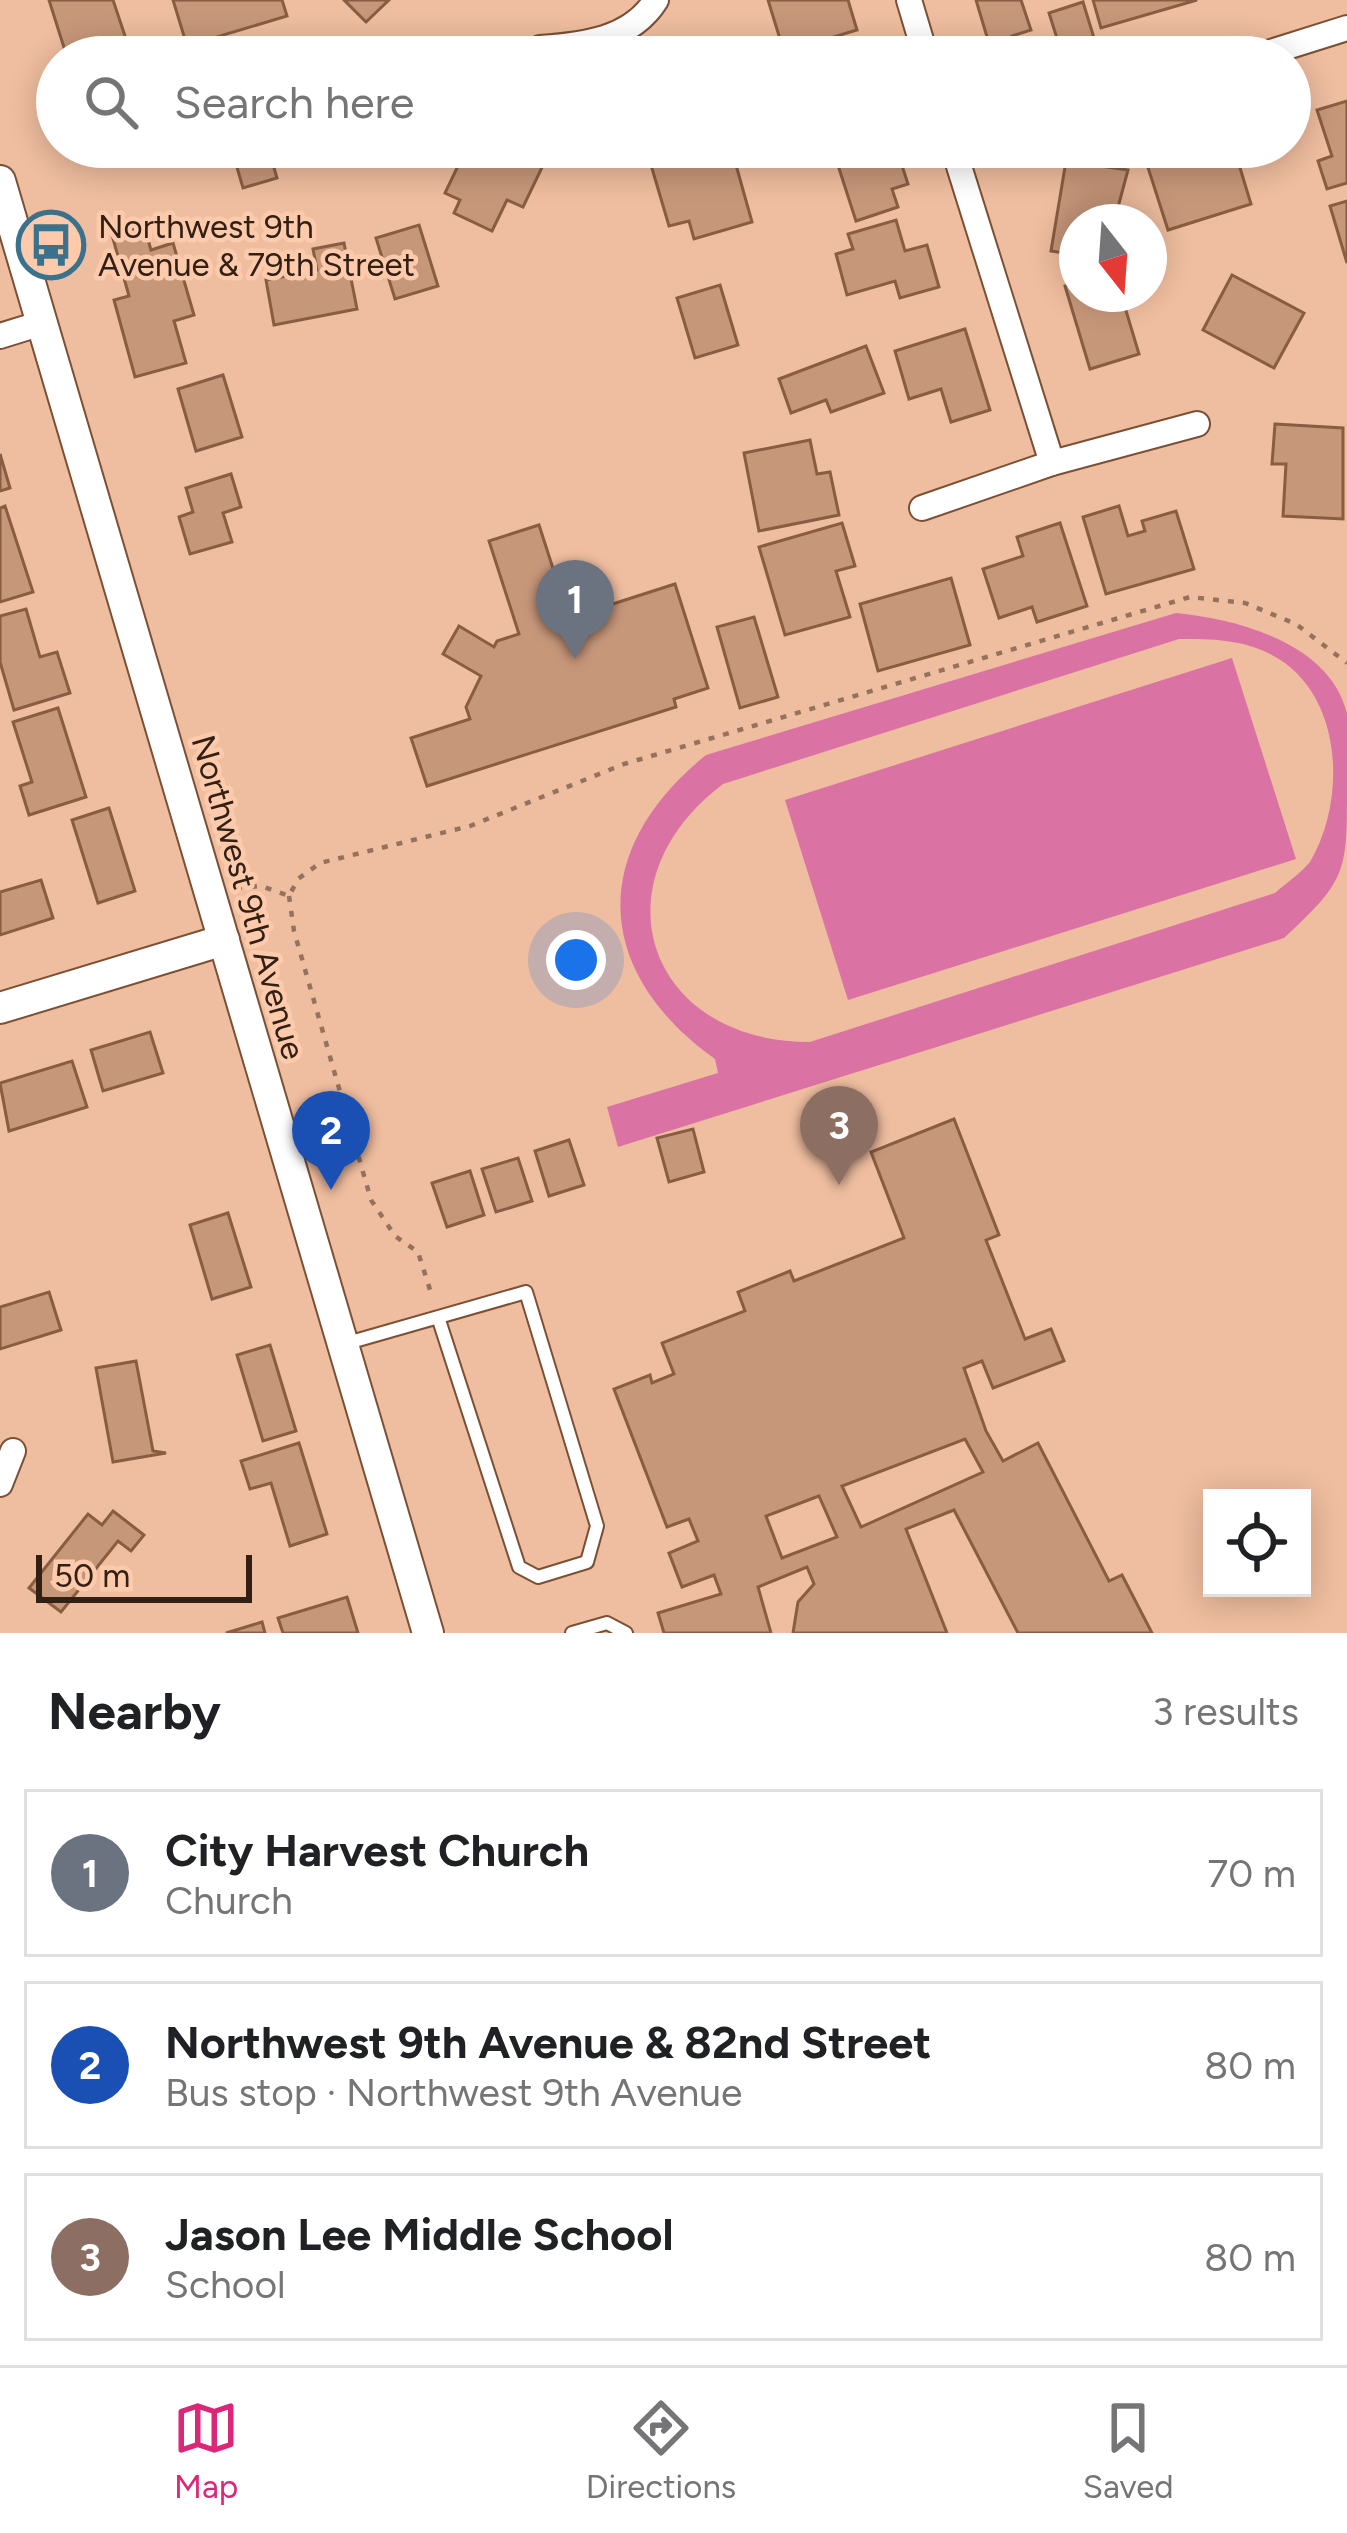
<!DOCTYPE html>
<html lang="en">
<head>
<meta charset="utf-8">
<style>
  body { margin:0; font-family:Figtree,sans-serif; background:#f2f2f2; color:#202124 }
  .controls { position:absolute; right:36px; bottom:36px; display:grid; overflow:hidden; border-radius:0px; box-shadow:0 6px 30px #0003 }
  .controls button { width:108px; height:108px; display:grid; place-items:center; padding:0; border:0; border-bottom:3px solid #e0e0e0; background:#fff; color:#202124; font:60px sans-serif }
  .compass { position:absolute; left:1059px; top:204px; width:108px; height:108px; border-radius:50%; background:#fff; box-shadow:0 6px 30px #0003; rotate:163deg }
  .scale { position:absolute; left:36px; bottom:30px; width:216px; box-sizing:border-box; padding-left:12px; border:6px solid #332014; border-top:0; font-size:33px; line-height:42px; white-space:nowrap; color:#332014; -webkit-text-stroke:9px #fdcaac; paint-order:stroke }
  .you { position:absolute; left:576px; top:960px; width:42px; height:42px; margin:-30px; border:9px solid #fff; border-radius:50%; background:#1a73e8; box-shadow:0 0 0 18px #1a73e833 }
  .badge { display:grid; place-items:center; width:78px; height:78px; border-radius:50%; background:#db2777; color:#fff; font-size:39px; font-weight:700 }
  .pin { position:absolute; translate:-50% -99px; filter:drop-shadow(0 3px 6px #0008) }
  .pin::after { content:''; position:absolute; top:63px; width:42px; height:36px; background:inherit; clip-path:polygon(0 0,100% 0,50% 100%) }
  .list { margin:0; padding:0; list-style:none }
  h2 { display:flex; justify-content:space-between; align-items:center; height:156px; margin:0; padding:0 48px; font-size:51px }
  h2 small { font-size:39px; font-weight:400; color:#757577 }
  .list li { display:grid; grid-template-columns:78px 1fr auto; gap:36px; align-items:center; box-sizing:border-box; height:168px; margin:0 24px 24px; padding:0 24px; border:3px solid #e0e0e0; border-radius:0px }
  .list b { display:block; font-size:45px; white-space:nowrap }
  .list p { margin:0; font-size:39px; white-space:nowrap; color:#757577 }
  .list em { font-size:39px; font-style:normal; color:#757577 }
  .icon { flex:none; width:66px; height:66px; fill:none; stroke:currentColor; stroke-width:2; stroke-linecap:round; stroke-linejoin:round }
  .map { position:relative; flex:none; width:1347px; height:1633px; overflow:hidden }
  .search { position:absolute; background:#fff; box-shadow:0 6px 30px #0003; left:36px; right:36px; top:36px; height:132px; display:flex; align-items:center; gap:30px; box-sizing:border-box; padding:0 42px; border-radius:66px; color:#757577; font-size:45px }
  .sheet { height:732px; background:#fff }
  nav { display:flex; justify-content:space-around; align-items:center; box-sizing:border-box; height:168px; border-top:3px solid #e0e0e0; background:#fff; font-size:33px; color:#757577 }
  nav a { display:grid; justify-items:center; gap:6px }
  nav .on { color:#db2777 }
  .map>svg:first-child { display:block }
</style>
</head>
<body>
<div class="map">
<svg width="1347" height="1633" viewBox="0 0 1347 1633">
  <rect width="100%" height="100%" fill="#efbd9f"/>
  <g fill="#da73a3" fill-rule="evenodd">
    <path d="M1176,613C1237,619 1331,643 1347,714C1347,736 1347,765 1347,788C1347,872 1347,880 1284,938L618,1147L607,1107L718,1073L715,1059C593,972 588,850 706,755ZM1179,639C1211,639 1240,639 1270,654C1344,691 1347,800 1310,862C1300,874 1286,883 1275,893L810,1042C647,1042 593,882 723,784Z"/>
    <polygon points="1232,658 1296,859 848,1000 785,800"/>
  </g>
  <g fill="#c7977a" stroke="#895d42" stroke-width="3" fill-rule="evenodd">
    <polygon points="49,0 113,0 129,48 100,57 67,57"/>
    <polygon points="173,0 282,0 287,16 187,46"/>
    <polygon points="344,0 389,0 366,22"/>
    <polygon points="768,0 848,0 857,30 784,52"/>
    <polygon points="976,0 1021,0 1031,30 1012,36 1016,51 993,57"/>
    <polygon points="1093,0 1197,0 1101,28"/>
    <polygon points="1083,2 1094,38 1060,48 1049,13"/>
    <polygon points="409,45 416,57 390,57"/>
    <polygon points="1347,101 1347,183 1327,189 1318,161 1332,156 1317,110"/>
    <polygon points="231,147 268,147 277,178 243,188"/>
    <polygon points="467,147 500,153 503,147 532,147 548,155 523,207 507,200 492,231 454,213 460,200 445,193"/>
    <polygon points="691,147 731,147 752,222 694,239 689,221 669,226 651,165 693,153"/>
    <polygon points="865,147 896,147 908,184 892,189 898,207 856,221 835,156"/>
    <polygon points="1169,147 1183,147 1188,162 1234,148 1251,204 1168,230 1144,155"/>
    <polygon points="1066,161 1128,170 1114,222 1077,222 1077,255 1051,251"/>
    <polygon points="1347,201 1347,263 1330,206"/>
    <polygon points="896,220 905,251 927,245 939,287 900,298 895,281 847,295 836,254 853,249 848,234"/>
    <polygon points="419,225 438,286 395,299 376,238"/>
    <polygon points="144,226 151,250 173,243 194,315 174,321 186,363 135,377 114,300 129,296 112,235"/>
    <polygon points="344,243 357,309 274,325 266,280 317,270 313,249"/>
    <polygon points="1232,275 1304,313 1274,368 1203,330"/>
    <polygon points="1077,282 1077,294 1121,294 1139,354 1090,369 1065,286"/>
    <polygon points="720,285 738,345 695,358 677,298"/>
    <polygon points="965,329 990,410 951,422 941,389 909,399 895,351"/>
    <polygon points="866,346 884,393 831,412 826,400 791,413 779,379"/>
    <polygon points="223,375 242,437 196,451 178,389"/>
    <polygon points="1275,424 1343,428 1343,519 1283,516 1286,464 1272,464"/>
    <polygon points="810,440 817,474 830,472 839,515 759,531 744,453"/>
    <polygon points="0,454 10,488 0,491"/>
    <polygon points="231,474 241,507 223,513 232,542 190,554 179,517 193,512 186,488"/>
    <polygon points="5,506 33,592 0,602 0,508"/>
    <polygon points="1119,506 1128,536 1145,531 1142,521 1176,511 1194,569 1106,594 1083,517"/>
    <polygon points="842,523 855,566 836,571 850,617 785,635 759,547"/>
    <polygon points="1060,523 1087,606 1037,622 1032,607 999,618 983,569 1023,556 1017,537"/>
    <polygon points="539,525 569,618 675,584 708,688 674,699 676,707 427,786 411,738 470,719 466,707 481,676 443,654 459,626 494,647 497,641 519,634 489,541"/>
    <polygon points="951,578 970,645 878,671 860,604"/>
    <polygon points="26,609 40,657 57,652 70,693 14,710 0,662 0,616"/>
    <polygon points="754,617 778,697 740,708 717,627"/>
    <polygon points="58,708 86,797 29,815 20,786 32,782 13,722"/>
    <polygon points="109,808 135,891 98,903 72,820"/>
    <polygon points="41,880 53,918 0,935 0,892"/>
    <polygon points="150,1032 163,1073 103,1091 91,1050"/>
    <polygon points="72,1061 87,1107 9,1131 0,1083"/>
    <path d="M954,1119L999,1235L986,1240L1025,1339L1051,1329L1064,1361L993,1388L982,1361L964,1368L986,1431L1003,1461L1038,1443L1109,1581L1122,1575L1152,1633H1018L954,1510L906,1529L947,1633H793L798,1602L814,1584L807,1567L758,1587L771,1633H664L658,1613L721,1594L714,1575L682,1587L669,1553L698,1541L689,1519L667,1527L614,1389L650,1375L652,1383L674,1374L662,1343L745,1311L738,1292L790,1271L794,1281L904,1238L871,1152ZM965,1439L983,1472L861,1527L842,1486ZM819,1496L837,1537L782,1558L766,1516Z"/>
    <polygon points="693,1129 704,1172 669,1182 657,1138"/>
    <polygon points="569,1140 584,1185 549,1196 535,1151"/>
    <polygon points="518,1158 532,1201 496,1212 482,1169"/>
    <polygon points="470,1171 484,1215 447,1227 432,1183"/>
    <polygon points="228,1213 251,1287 212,1299 190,1225"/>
    <polygon points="49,1292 61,1330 0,1349 0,1307"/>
    <polygon points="270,1345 296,1431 263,1441 237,1355"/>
    <polygon points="136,1361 153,1451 166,1453 113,1462 96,1368"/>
    <polygon points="299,1443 327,1534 290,1546 271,1483 250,1489 241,1461"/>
    <polygon points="113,1511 144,1535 131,1551 118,1541 61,1612 29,1588 88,1514 102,1525"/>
    <polygon points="347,1597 358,1633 283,1633 278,1618"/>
    <polygon points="262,1622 265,1633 226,1633"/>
  </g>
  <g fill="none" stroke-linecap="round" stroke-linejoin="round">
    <defs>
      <g id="service">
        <polyline points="344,1344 526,1292 597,1526 587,1562 538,1577 519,1567 438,1317"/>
        <polyline points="572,1633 607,1623 626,1633"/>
      </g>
      <g id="minor">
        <polyline points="909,0 926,57"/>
        <path d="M540,48C583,45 631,40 656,0"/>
        <polyline points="1255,57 1347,28"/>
        <polyline points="953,147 1052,463"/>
        <polyline points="0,336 42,323"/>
        <polyline points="922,508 1052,463 1197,424"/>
        <polyline points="0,1484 13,1451"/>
      </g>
      <g id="tertiary">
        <polyline points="0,181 428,1633"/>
        <polyline points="0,1008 224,940"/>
      </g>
    </defs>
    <use href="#service" stroke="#7b5035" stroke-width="16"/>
    <use href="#minor" stroke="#7b5035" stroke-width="28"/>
    <use href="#tertiary" stroke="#7b5035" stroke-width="34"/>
    <g stroke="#95725d" stroke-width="4.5" stroke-dasharray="6 9" stroke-linecap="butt">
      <polyline points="236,888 261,886 289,896 298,879 320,863 470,826 624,764 1190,597 1245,603 1296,624 1347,663"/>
      <polyline points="289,896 294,931 371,1200 395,1236 418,1252 432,1296"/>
    </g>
    <use href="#service" stroke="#fff" stroke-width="12"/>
    <use href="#minor" stroke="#fff" stroke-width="24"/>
    <use href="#tertiary" stroke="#fff" stroke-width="30"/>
  </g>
  <defs>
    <symbol id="bus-ring" viewBox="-11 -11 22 22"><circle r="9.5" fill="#fdcaac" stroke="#3a718c" stroke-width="1.5"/><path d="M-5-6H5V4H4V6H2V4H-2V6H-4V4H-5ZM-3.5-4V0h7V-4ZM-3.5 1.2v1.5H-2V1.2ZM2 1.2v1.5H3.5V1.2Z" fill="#3a718c"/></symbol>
  </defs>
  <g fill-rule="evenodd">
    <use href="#bus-ring" x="13" y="207" width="76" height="76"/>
  </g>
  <g text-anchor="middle" stroke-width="9" stroke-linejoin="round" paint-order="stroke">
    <g font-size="33" fill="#332014" stroke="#fdcaac" text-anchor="start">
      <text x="98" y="238">Northwest 9th<tspan x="98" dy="38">Avenue &amp; 79th Street</tspan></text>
    </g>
    <g font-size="33" fill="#332014" stroke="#fdcaac">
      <text transform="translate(249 897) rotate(74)" y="12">Northwest 9th Avenue</text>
    </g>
  </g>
</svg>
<div class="controls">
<button><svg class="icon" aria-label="locate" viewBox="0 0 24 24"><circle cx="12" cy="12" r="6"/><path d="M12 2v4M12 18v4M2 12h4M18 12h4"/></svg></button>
</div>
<svg class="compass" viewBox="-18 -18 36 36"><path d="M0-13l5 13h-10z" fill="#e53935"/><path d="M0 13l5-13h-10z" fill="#757577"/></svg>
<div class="scale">50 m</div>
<div class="you"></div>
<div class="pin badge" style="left:575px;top:659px;background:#6b7280">1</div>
<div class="pin badge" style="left:331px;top:1190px;background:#1a4fb4">2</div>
<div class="pin badge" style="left:839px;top:1185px;background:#8d6e63">3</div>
<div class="search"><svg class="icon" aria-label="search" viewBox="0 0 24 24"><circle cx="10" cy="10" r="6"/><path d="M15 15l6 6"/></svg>Search here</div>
</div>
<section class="sheet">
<h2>Nearby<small>3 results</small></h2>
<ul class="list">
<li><span class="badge" style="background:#6b7280">1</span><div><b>City Harvest Church</b><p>Church</p></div><em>70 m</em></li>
<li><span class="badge" style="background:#1a4fb4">2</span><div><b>Northwest 9th Avenue &amp; 82nd Street</b><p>Bus stop · Northwest 9th Avenue</p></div><em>80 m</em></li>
<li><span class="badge" style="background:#8d6e63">3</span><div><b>Jason Lee Middle School</b><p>School</p></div><em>80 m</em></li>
</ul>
</section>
<nav>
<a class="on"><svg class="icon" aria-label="map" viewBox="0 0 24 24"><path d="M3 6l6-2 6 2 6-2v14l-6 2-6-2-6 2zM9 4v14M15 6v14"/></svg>Map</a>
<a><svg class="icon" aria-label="directions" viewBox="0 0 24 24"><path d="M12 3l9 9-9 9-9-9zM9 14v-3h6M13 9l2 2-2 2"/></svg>Directions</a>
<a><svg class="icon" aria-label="saved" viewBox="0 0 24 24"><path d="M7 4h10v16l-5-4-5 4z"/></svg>Saved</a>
</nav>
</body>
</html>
